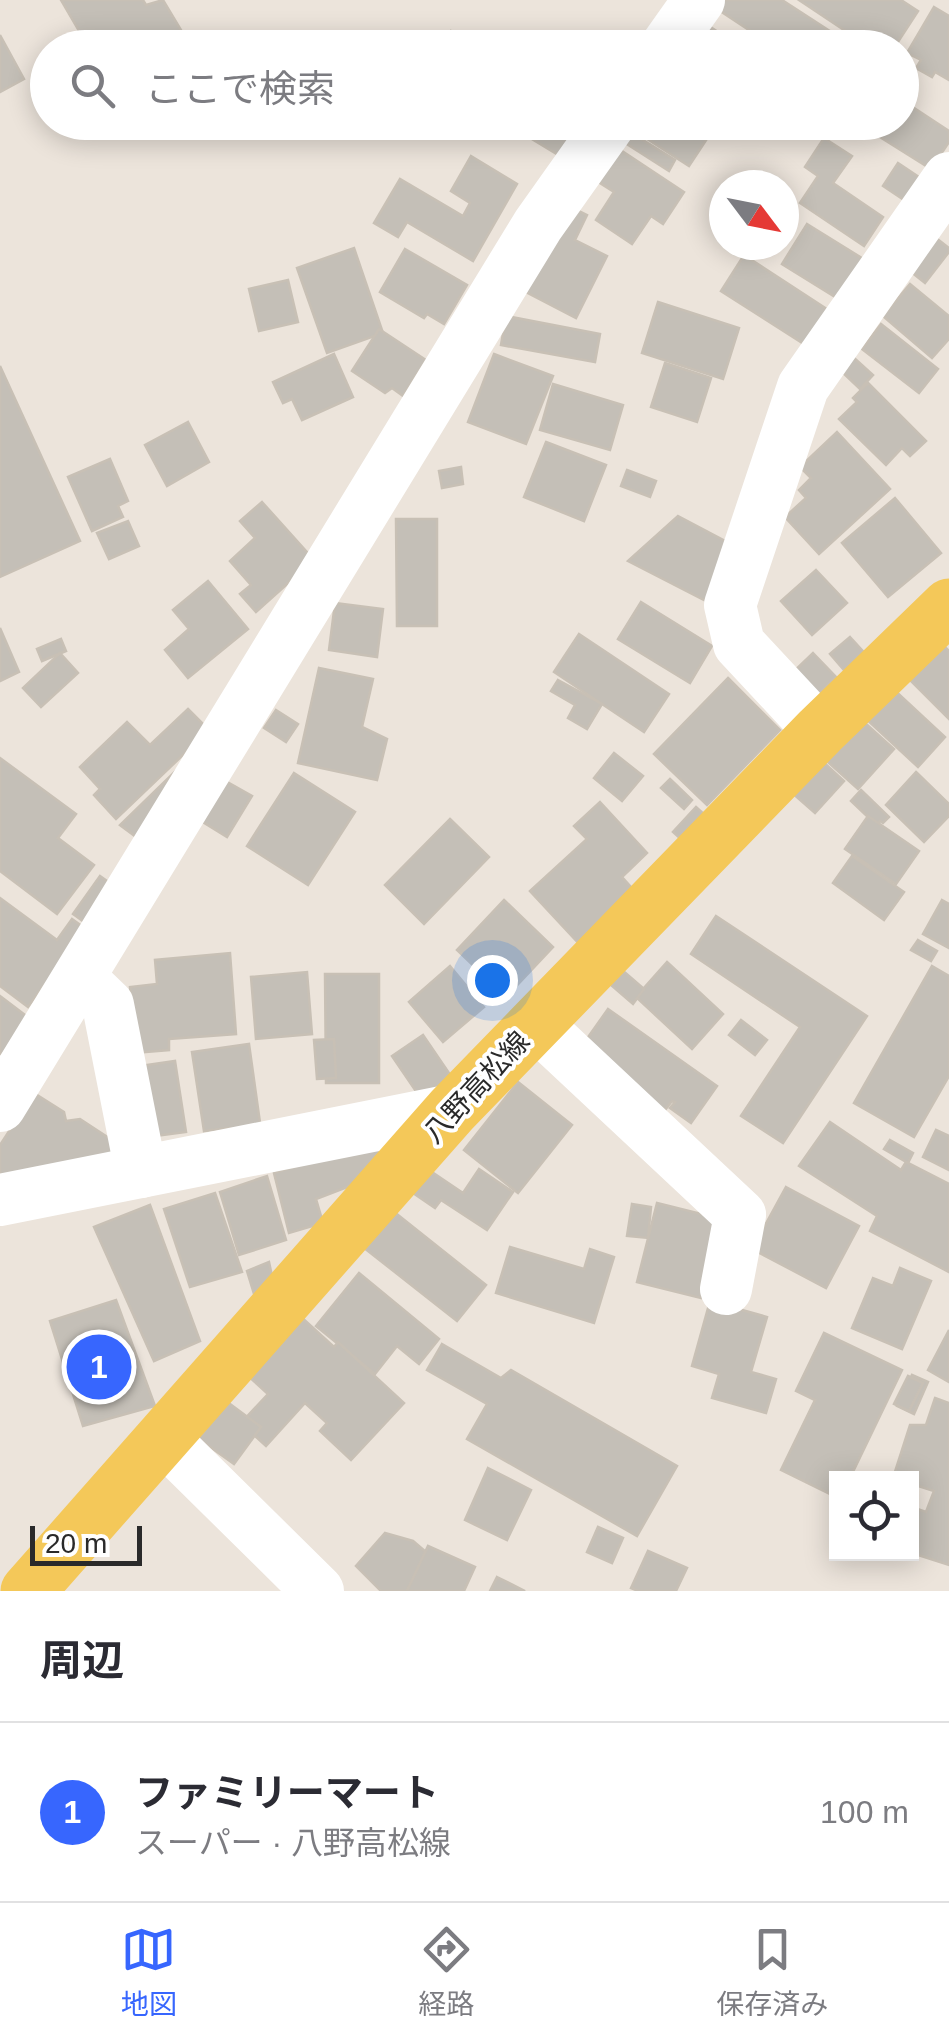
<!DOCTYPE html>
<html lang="ja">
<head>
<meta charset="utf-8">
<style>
  body { margin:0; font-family:Helvetica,"Noto Sans JP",sans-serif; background:#f7f7f7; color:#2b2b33 }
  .controls { position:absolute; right:30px; bottom:30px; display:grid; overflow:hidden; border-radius:0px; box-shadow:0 5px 25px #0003 }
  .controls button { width:90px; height:90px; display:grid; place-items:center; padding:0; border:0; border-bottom:2px solid #e1e1e2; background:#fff; color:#2b2b33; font:50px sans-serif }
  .compass { position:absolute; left:709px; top:170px; width:90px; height:90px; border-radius:50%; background:#fff; box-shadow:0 5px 25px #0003; rotate:122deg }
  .scale { position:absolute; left:30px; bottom:25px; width:112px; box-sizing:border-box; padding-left:10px; border:5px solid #2a2a2a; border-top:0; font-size:28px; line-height:35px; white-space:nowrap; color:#2a2a2a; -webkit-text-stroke:8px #fff; paint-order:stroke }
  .you { position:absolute; left:492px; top:980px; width:35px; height:35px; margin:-25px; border:8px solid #fff; border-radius:50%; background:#1a73e8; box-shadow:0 0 0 15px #1a73e833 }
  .badge { display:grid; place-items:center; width:65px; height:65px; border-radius:50%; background:#3766fe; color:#fff; font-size:32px; font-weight:700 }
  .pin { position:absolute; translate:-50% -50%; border:5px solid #fff; box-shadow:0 2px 10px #0006 }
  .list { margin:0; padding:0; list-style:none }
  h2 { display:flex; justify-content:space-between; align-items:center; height:130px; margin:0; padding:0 40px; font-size:42px }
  h2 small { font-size:32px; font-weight:400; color:#7c7c81 }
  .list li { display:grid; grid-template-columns:65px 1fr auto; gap:30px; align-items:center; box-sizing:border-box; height:180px; padding:0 40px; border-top:2px solid #e1e1e2 }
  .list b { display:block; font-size:38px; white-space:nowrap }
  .list p { margin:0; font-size:32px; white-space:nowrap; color:#7c7c81 }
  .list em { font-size:32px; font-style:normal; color:#7c7c81 }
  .icon { flex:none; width:55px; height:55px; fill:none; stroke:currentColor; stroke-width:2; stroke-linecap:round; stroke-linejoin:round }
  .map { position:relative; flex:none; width:949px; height:1591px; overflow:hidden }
  .search { position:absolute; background:#fff; box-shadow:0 5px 25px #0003; left:30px; right:30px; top:30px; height:110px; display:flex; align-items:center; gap:25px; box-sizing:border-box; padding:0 35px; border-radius:55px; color:#7c7c81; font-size:38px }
  .sheet { height:310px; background:#fff }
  nav { display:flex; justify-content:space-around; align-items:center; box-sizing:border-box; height:140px; border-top:2px solid #e1e1e2; background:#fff; font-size:28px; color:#7c7c81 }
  nav a { display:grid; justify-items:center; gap:5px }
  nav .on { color:#3766fe }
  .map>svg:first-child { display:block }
</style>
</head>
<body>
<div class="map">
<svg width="949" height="1591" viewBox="0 0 949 1591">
  <rect width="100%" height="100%" fill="#ece4db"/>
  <g fill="#c4bfb7" stroke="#c8c0b5" stroke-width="2.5">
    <polygon points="61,0 143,0 146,5 163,0 184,35 162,48 89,48"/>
    <polygon points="723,0 782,0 833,33 823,48 776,48 717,9"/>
    <polygon points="799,0 901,0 918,11 894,48 871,48"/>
    <polygon points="934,7 949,16 949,80 935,72 932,77 916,68 921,60 907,53"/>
    <polygon points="697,18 742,48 677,48"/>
    <polygon points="451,31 479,48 441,48"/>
    <polygon points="0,35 24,79 0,92"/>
    <polygon points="902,100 949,131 949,142 931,169 856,122 902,122"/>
    <polygon points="504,122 580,122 560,156"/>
    <polygon points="632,122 718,122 689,166 629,127"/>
    <polygon points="622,127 675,160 669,171 616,137"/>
    <polygon points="824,138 852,156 833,183 883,217 864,246 800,203 818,176 805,167"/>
    <polygon points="610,143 684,192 663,224 651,216 632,244 596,220 614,192 589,176"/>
    <polygon points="471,156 517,184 473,261 407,222 398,237 374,223 400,179 463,216 470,203 451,191"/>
    <polygon points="898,163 922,179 907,202 883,186"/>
    <polygon points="563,203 587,215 575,240 607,256 576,318 520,289"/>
    <polygon points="807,224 865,260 840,300 782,264"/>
    <polygon points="931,234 949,248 949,252 925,283 905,267"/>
    <polygon points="354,248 383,333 327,353 297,268"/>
    <polygon points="405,249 467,285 444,324 427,314 424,318 380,292"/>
    <polygon points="744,255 830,311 807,346 721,291"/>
    <polygon points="288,280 298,322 259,331 249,289"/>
    <polygon points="910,284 949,316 949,339 932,358 883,316"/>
    <polygon points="658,302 739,328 723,379 642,353"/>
    <polygon points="506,316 600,334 595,362 501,345"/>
    <polygon points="881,324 938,369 919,393 862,349"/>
    <polygon points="379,329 426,360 403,396 392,388 385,393 352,371"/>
    <polygon points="334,354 353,397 302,420 292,399 283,403 273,382"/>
    <polygon points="494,354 553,376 526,444 468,422"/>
    <polygon points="853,357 873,375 860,389 841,371"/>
    <polygon points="665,363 711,378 697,422 651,407"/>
    <polygon points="0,366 80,541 0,577"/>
    <polygon points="868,383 926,441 910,456 902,448 886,465 839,419 857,402 853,398"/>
    <polygon points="553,384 623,405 610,450 540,430"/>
    <polygon points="188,422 209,462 167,486 145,445"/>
    <polygon points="837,432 890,489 819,554 785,517 806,498 799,490 811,478 800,467"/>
    <polygon points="546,442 606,465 584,521 524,497"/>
    <polygon points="110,459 128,501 118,506 123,517 92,531 68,477"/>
    <polygon points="461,467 463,484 442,488 439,471"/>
    <polygon points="627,470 656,481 650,497 621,486"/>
    <polygon points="895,498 941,553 888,597 842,543"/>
    <polygon points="262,502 314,560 256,612 240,594 251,585 230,561 255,538 240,521"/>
    <polygon points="678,516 731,544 706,601 628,561"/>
    <polygon points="396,519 437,519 437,626 397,626"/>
    <polygon points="128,521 139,546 109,559 97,533"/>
    <polygon points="816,570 847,603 812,635 781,601"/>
    <polygon points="208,581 248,629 188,678 165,650 189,629 173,610"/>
    <polygon points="641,602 712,646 690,683 618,639"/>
    <polygon points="335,603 383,609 377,657 329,650"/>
    <polygon points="0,628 19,672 0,681"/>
    <polygon points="579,634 669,694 644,732 554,672"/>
    <polygon points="850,637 870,659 850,677 830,654"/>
    <polygon points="61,639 66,651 42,661 37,649"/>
    <polygon points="943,645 949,651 949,719 909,679"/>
    <polygon points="60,653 78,673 41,707 23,688"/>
    <polygon points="813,653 836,677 811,701 787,678"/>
    <polygon points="319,668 373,679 362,727 387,739 377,780 298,763"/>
    <polygon points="728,678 780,730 707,805 654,754"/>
    <polygon points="558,680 602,704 587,729 568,718 575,705 551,691"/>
    <polygon points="891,687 945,737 918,767 864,717"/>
    <polygon points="188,709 209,730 116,819 94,795 100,789 80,767 127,722 150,745"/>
    <polygon points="276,710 298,724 286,742 264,728"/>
    <polygon points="855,714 894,749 858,789 819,754"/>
    <polygon points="614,753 643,776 622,801 594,778"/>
    <polygon points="0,758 76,814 58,838 94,865 57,914 0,871"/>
    <polygon points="189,758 147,845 120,825"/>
    <polygon points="820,759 844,781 815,813 791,792"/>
    <polygon points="916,772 949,804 949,816 924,842 886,805"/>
    <polygon points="294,773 355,812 308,885 247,846"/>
    <polygon points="222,779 252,796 227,837 198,819"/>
    <polygon points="670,779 692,800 684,809 661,788"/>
    <polygon points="861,790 889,817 883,823 880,821 878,824 869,818 851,801"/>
    <polygon points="600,802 647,853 622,877 639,896 583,948 530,891 587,839 574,826"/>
    <polygon points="696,807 706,816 683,841 673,832"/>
    <polygon points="868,816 919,851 896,884 845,849"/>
    <polygon points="450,819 489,857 424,924 385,885"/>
    <polygon points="852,856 904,892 884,920 833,883"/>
    <polygon points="100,876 117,888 91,927 73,914"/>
    <polygon points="0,898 57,940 72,919 86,929 28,1007 0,986"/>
    <polygon points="504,900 553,947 506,997 457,950"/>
    <polygon points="942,900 949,904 949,948 923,934"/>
    <polygon points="716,916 867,1016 783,1143 741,1116 800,1027 691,954"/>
    <polygon points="918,940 937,951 931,961 911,950"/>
    <polygon points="230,953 236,1034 169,1039 169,1050 135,1053 130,987 157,984 155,960"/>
    <polygon points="667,962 723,1014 692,1049 636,997"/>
    <polygon points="450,966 484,1007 443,1042 409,1002"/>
    <polygon points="932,966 949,976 949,1076 914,1137 854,1103"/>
    <polygon points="622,970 644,989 633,1004 610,984"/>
    <polygon points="307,972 312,1034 256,1039 251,977"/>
    <polygon points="325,974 379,974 379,1083 326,1083"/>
    <polygon points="0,996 29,1018 2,1055 0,1053"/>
    <polygon points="608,1009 717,1086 691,1123 670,1108 675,1102 672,1101 665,1110 579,1050"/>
    <polygon points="741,1020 767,1040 755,1055 729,1035"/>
    <polygon points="423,1035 455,1082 424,1103 392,1056"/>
    <polygon points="334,1039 336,1078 317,1079 314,1040"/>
    <polygon points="249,1044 262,1137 229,1128 204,1131 192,1052"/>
    <polygon points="175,1061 186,1132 147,1137 133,1067"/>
    <polygon points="518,1082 572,1125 518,1193 464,1150"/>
    <polygon points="34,1093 64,1112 66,1121 80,1119 121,1146 122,1161 0,1185 0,1145"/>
    <polygon points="830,1122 901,1170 906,1162 949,1184 949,1272 870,1231 877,1216 799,1166"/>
    <polygon points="936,1130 949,1136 949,1170 923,1157"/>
    <polygon points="890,1140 913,1153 908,1163 884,1149"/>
    <polygon points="378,1141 389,1171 316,1199 323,1223 289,1233 274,1173"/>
    <polygon points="426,1168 463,1193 479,1169 513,1192 487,1230 441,1200 435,1208 410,1191"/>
    <polygon points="267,1176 286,1240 239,1255 220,1192"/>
    <polygon points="786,1187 859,1226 826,1288 752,1249"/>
    <polygon points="215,1193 242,1272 190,1287 164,1209"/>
    <polygon points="657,1203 721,1219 701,1298 637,1282"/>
    <polygon points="632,1204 651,1207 648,1238 627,1236"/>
    <polygon points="150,1205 200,1341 154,1361 94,1227"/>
    <polygon points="393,1211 486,1285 457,1321 363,1247"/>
    <polygon points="510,1247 584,1269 590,1249 614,1257 594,1323 496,1293"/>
    <polygon points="269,1262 272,1276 254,1294 247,1271"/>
    <polygon points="900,1268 931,1281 902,1349 852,1328 873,1278 893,1286"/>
    <polygon points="359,1273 439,1339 419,1364 397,1346 375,1374 316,1326"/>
    <polygon points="116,1300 155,1406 83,1426 50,1321"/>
    <polygon points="710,1301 767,1317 751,1372 776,1379 766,1413 712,1398 719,1374 692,1366"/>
    <polygon points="300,1316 334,1347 338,1342 404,1403 351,1460 320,1431 327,1423 305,1403 266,1446 241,1423 268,1394 247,1375"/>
    <polygon points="949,1330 949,1382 928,1370"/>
    <polygon points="824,1333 902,1370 850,1478 836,1478 836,1497 781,1470 815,1400 796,1391"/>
    <polygon points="442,1344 501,1378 511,1370 677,1466 637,1536 467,1439 487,1404 427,1370"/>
    <polygon points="912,1375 928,1382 914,1414 897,1406"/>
    <polygon points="908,1376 923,1383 909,1411 894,1404"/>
    <polygon points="935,1398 949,1403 949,1565 912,1553 912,1507 926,1512 934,1491 912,1484 912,1478 893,1478 910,1425 926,1425"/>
    <polygon points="226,1401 261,1427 234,1464 199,1439"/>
    <polygon points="488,1468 531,1490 507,1540 465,1520"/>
    <polygon points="598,1527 623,1538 612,1563 587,1552"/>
    <polygon points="385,1533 413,1541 434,1559 406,1591 381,1591 356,1566"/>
    <polygon points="428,1546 475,1567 464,1591 407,1591"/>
    <polygon points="648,1551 687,1568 676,1591 638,1591 631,1588"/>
    <polygon points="497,1577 525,1591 490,1591"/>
  </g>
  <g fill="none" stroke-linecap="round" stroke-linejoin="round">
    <g stroke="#fff" stroke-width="52">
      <polyline points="665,48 699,0"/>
      <polyline points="820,731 739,644 730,605 803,387 949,178"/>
      <polyline points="80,978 108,1005 141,1172"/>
      <polyline points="536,1024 740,1215 726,1289"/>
      <polyline points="0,1106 538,225 611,122"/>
      <polyline points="0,1200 452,1110"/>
      <polyline points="162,1437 318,1591"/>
    </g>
    <polyline stroke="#f4c859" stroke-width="55" points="28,1591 452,1110 820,731 949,606"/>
  </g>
  <g text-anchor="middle" stroke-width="8" stroke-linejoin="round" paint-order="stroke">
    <g font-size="28" fill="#2a2a2a" stroke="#fff">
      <text transform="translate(476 1087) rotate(-47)" y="10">八野高松線</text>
    </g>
  </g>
</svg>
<div class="controls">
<button><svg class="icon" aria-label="locate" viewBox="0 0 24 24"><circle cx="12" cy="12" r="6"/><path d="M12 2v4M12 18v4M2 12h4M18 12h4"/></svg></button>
</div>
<svg class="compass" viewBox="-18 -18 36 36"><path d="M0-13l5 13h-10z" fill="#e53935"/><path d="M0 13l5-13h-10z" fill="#7c7c81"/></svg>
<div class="scale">20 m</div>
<div class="you"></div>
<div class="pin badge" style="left:99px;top:1367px">1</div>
<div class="search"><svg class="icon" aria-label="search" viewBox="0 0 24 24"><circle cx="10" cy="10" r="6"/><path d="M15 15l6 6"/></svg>ここで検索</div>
</div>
<section class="sheet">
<h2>周辺<small></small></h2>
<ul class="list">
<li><span class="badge">1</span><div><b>ファミリーマート</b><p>スーパー · 八野高松線</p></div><em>100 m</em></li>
</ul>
</section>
<nav>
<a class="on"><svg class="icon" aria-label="map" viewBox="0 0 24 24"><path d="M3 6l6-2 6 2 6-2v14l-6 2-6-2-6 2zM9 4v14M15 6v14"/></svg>地図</a>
<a><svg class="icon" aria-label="directions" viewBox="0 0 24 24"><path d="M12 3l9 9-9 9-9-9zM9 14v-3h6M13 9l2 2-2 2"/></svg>経路</a>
<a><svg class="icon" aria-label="saved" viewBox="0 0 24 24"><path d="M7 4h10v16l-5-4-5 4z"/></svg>保存済み</a>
</nav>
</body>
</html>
